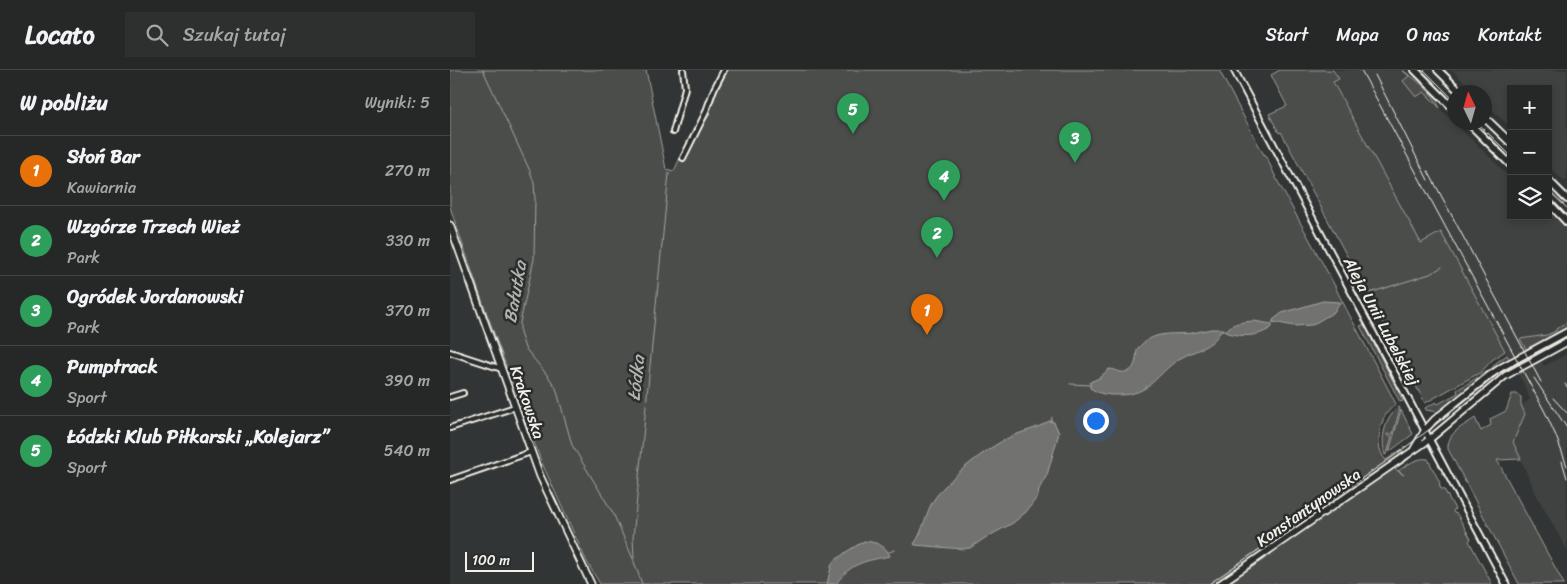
<!DOCTYPE html>
<html lang="pl">
<head>
<meta charset="utf-8">
<style>
  body { margin:0; font-family:Sriracha,sans-serif; background:#2e3030; color:#f1f3f6 }
  .controls { position:absolute; right:15px; top:15px; display:grid; overflow:hidden; border-radius:0px; box-shadow:0 2px 8px #0003 }
  .controls button { width:45px; height:45px; display:grid; place-items:center; padding:0; border:0; border-bottom:1px solid #424445; background:#262828; color:#f1f3f6; font:25px sans-serif }
  .compass { position:absolute; left:997px; top:15px; width:45px; height:45px; border-radius:50%; background:#262828; box-shadow:0 2px 8px #0003; rotate:355deg }
  .scale { position:absolute; left:15px; bottom:12px; width:69px; box-sizing:border-box; padding-left:5px; border:2px solid #f4f1e8; border-top:0; font-size:14px; line-height:18px; white-space:nowrap; color:#f4f1e8; -webkit-text-stroke:4px #2a2d2e; paint-order:stroke }
  .you { position:absolute; left:645px; top:350px; width:18px; height:18px; margin:-12px; border:4px solid #fff; border-radius:50%; background:#1a73e8; box-shadow:0 0 0 8px #1a73e833 }
  .badge { display:grid; place-items:center; width:32px; height:32px; border-radius:50%; background:#bca0f2; color:#fff; font-size:16px; font-weight:700 }
  .pin { position:absolute; translate:-50% -41px; filter:drop-shadow(0 1px 2px #0008) }
  .pin::after { content:''; position:absolute; top:26px; width:18px; height:15px; background:inherit; clip-path:polygon(0 0,100% 0,50% 100%) }
  .list { margin:0; padding:0; list-style:none }
  h2 { display:flex; justify-content:space-between; align-items:center; height:65px; margin:0; padding:0 20px; font-size:21px }
  h2 small { font-size:16px; font-weight:400; color:#a4a6a8 }
  .list li { display:grid; grid-template-columns:32px 1fr auto; gap:15px; align-items:center; box-sizing:border-box; height:70px; padding:0 20px; border-top:1px solid #424445 }
  .list b { display:block; font-size:19px; white-space:nowrap }
  .list p { margin:0; font-size:16px; white-space:nowrap; color:#a4a6a8 }
  .list em { font-size:16px; font-style:normal; color:#a4a6a8 }
  .icon { flex:none; width:28px; height:28px; fill:none; stroke:currentColor; stroke-width:2; stroke-linecap:round; stroke-linejoin:round }
  .map { position:relative; flex:none; width:1117px; height:514px; overflow:hidden }
  header { display:flex; align-items:center; gap:30px; box-sizing:border-box; height:70px; padding:0 25px; background:#262828; border-bottom:1px solid #424445 }
  header strong { font-size:24px }
  nav { display:flex; gap:28px; margin-inline-start:auto; font-size:18px }
  .search { width:350px; height:45px; background:#2e3030; display:flex; align-items:center; gap:12px; box-sizing:border-box; padding:0 18px; border-radius:0px; color:#a4a6a8; font-size:19px }
  main { display:flex }
  aside { flex:1; background:#262828 }
  .map>svg:first-child { display:block }
</style>
</head>
<body>
<header>
<strong>Locato</strong>
<div class="search"><svg class="icon" aria-label="search" viewBox="0 0 24 24"><circle cx="10" cy="10" r="6"/><path d="M15 15l6 6"/></svg>Szukaj tutaj</div>
<nav><a>Start</a><a>Mapa</a><a>O nas</a><a>Kontakt</a></nav>
</header>
<main>
<aside>
<h2>W pobliżu<small>Wyniki: 5</small></h2>
<ul class="list">
<li><span class="badge" style="background:#e8710a">1</span><div><b>Słoń Bar</b><p>Kawiarnia</p></div><em>270 m</em></li>
<li><span class="badge" style="background:#2e9e5b">2</span><div><b>Wzgórze Trzech Wież</b><p>Park</p></div><em>330 m</em></li>
<li><span class="badge" style="background:#2e9e5b">3</span><div><b>Ogródek Jordanowski</b><p>Park</p></div><em>370 m</em></li>
<li><span class="badge" style="background:#2e9e5b">4</span><div><b>Pumptrack</b><p>Sport</p></div><em>390 m</em></li>
<li><span class="badge" style="background:#2e9e5b">5</span><div><b>Łódzki Klub Piłkarski „Kolejarz”</b><p>Sport</p></div><em>540 m</em></li>
</ul>
</aside>
<div class="map">
<svg width="1117" height="514" viewBox="0 0 1117 514">
  <rect width="100%" height="100%" fill="#323535"/>
  <filter id="ink" filterUnits="userSpaceOnUse"><feTurbulence type="fractalNoise" baseFrequency=".02" numOctaves="2"/><feDisplacementMap in="SourceGraphic" scale="10" xChannelSelector="R" yChannelSelector="G"/><feConvolveMatrix kernelMatrix="1 2 1 2 8 2 1 2 1" color-interpolation-filters="sRGB"/></filter>
  <g filter="url(#ink)">
    <g fill="#404242">
      <polygon points="885,0 952,0 959,6 954,11 967,27 973,22 1061,108 1061,146 1098,146 1098,141 1117,159 1117,256 1059,289 991,162 971,174 884,12 889,9"/>
      <polygon points="1002,0 1117,0 1117,110 1114,111 1098,96 1098,19 1061,19 1061,58 1035,33 1034,22 1024,22"/>
      <polygon points="1117,284 1117,480 1087,426 1063,372 1075,344 1071,335 1080,330 1073,312 1067,303 1091,290 1094,296"/>
    </g>
    <g fill="#4b4d4c" stroke="#a09f9a">
      <path d="M0,0H196L216,99L224,101L230,88L234,89L238,85L246,65L258,47L267,21L278,0H769L814,85L815,84L827,110L885,216L888,223L946,334C940,339 934,345 932,353C928,364 927,382 936,390L952,379L954,382L939,393L944,398L958,388L959,389L945,399L954,405L948,401C957,395 967,387 978,389L990,413L989,414L991,419H994L995,421L1005,439L1003,441L1004,443L1007,444L1021,469L1019,471L1042,514H150L137,492L91,391L29,222L0,137Z"/>
      <polygon points="830,0 883,0 889,9 883,12 971,173 991,162 1055,281 1042,290 1031,302 975,333 831,62 829,63 819,44 837,36 821,5"/>
      <path d="M952,0C966,9 983,22 990,38L974,22L966,27L953,11L959,6Z"/>
      <polygon points="1117,252 1117,257 1076,279 1070,269 1097,265 1106,261 1106,259"/>
      <polygon points="915,254 925,276 953,331 950,332 910,256"/>
      <polygon points="1057,285 1059,289 1038,302 988,342 976,340 975,338 986,332 988,334 1008,323 1007,320 1041,299 1047,292"/>
      <path d="M1062,324H1067L1071,327V335L1075,344L1063,372L1071,389L1047,390L1114,514H1069L998,379C997,362 1013,357 1025,348L1031,361L1041,355L1040,349L1056,341Z"/>
      <path d="M949,337L950,338L943,364H937V366H942L937,384L935,385C930,368 935,348 949,337Z"/>
      <polygon points="951,340 963,364 939,382"/>
    </g>
    <g fill="#727370" stroke="#a6a5a0">
      <polygon points="873,231 890,232 884,242 862,255 844,256 823,252 823,250 832,243"/>
      <path d="M804,251L821,254L822,255V257C809,267 793,267 777,263L776,261C782,252 794,252 804,251Z"/>
      <path d="M761,259H773V260L770,262C762,278 744,280 729,289C706,304 701,325 669,325C657,325 651,325 640,318V312L649,308L659,299C664,299 667,301 671,302C686,304 686,289 687,279C704,260 719,265 742,263C748,262 755,260 761,259Z"/>
      <path d="M599,351L604,352L609,363L597,405L589,419L588,426L576,442L563,453L535,468L520,478L512,479L465,475L464,474C474,461 475,442 485,428C502,405 534,380 560,367C573,361 587,359 599,351Z"/>
      <path d="M414,471C425,472 436,475 440,486C416,491 401,492 386,514H377L382,493L396,482Z"/>
    </g>
    <g fill="none" stroke-linecap="round" stroke-linejoin="round">
      <g stroke="#a6a5a0" stroke-width="1">
        <polyline points="33,0 80,101 84,113 85,128 84,189 70,253 70,263 75,278 98,306 106,318 122,375 163,443 184,491"/>
        <polyline points="916,224 980,204 992,197"/>
        <polyline points="890,233 893,232"/>
        <polyline points="821,254 823,252"/>
        <polyline points="773,260 776,260"/>
        <polyline points="620,314 640,315"/>
        <polyline points="601,352 602,347"/>
        <polyline points="439,482 445,480"/>
        <polyline points="184,488 183,468 219,103"/>
        <polyline points="184,492 192,514"/>
      </g>
      <defs>
        <g id="minor">
          <polyline points="223,62 235,18 233,0"/>
          <polyline points="233,88 255,44 264,19 274,0"/>
          <polyline points="0,282 52,299"/>
          <polyline points="0,327 13,323"/>
          <polyline points="0,358 65,337"/>
          <polyline points="0,410 81,382"/>
        </g>
        <polyline id="tertiary" points="784,0 1056,514"/>
        <g id="secondary">
          <polyline points="0,155 90,406 141,514"/>
          <polyline points="964,379 975,360 984,350 1040,305 1052,297 1117,262"/>
          <polyline points="770,514 980,369 1055,306 1117,272"/>
        </g>
        <g id="primary">
          <polyline points="965,0 1004,39"/>
          <polyline points="988,0 1010,22"/>
          <polyline points="1034,47 1061,73"/>
          <polyline points="1018,52 1061,95"/>
          <polyline points="1098,110 1117,129"/>
          <polyline points="1098,132 1117,152"/>
        </g>
      </defs>
      <use href="#minor" stroke="#f4f1e8" stroke-width="8"/>
      <use href="#tertiary" stroke="#f4f1e8" stroke-width="9"/>
      <use href="#secondary" stroke="#f4f1e8" stroke-width="9"/>
      <use href="#primary" stroke="#f4f1e8" stroke-width="10"/>
      <use href="#minor" stroke="#2a2d2e" stroke-width="4"/>
      <use href="#tertiary" stroke="#2a2d2e" stroke-width="5"/>
      <use href="#secondary" stroke="#2a2d2e" stroke-width="5.5"/>
      <use href="#primary" stroke="#2a2d2e" stroke-width="6"/>
      <g stroke="#f4f1e8" stroke-width="1">
        <polyline points="974,0 1004,30"/>
        <polyline points="1027,52 1061,86"/>
        <polyline points="1098,120 1117,138"/>
        <polyline points="759,514 941,388 984,356 1050,303 1117,266"/>
      </g>
      <g stroke="#f4f1e8" stroke-width="1">
        <polyline points="911,0 1095,342 1106,366 1117,396"/>
        <polyline points="925,5 978,110"/>
        <polyline points="978,101 1091,312"/>
        <polyline points="1084,308 1117,358"/>
        <polyline points="1115,314 1117,317"/>
        <polyline points="1103,328 1117,343"/>
        <polyline points="1112,391 1117,408"/>
      </g>
    </g>
  </g>
  <g text-anchor="middle" stroke-width="5" stroke-linejoin="round" paint-order="stroke">
    <g font-size="16" fill="#f4f1e8" stroke="#2a2d2e">
      <text transform="translate(932 251) rotate(62)" y="6">Aleja Unii Lubelskiej</text>
      <text transform="translate(78 332) rotate(71)" y="6">Krakowska</text>
      <text transform="translate(858 437) rotate(-35)" y="6">Konstantynowska</text>
    </g>
    <g font-size="18" font-style="italic" fill="#b3b2ac" stroke="#2a2d2e">
      <text transform="translate(65 222) rotate(-80)" y="6">Bałutka</text>
      <text transform="translate(186 308) rotate(-84)" y="6">Łódka</text>
    </g>
  </g>
</svg>
<div class="controls">
<button>+</button>
<button>−</button>
<button><svg class="icon" aria-label="layers" viewBox="0 0 24 24"><path d="M12 4l9 5-9 5-9-5zM3 14l9 5 9-5"/></svg></button>
</div>
<svg class="compass" viewBox="-18 -18 36 36"><path d="M0-13l5 13h-10z" fill="#e53935"/><path d="M0 13l5-13h-10z" fill="#a4a6a8"/></svg>
<div class="scale">100 m</div>
<div class="you"></div>
<div class="pin badge" style="left:477px;top:265px;background:#e8710a">1</div>
<div class="pin badge" style="left:487px;top:188px;background:#2e9e5b">2</div>
<div class="pin badge" style="left:625px;top:93px;background:#2e9e5b">3</div>
<div class="pin badge" style="left:494px;top:131px;background:#2e9e5b">4</div>
<div class="pin badge" style="left:403px;top:64px;background:#2e9e5b">5</div>
</div>
</main>
</body>
</html>
